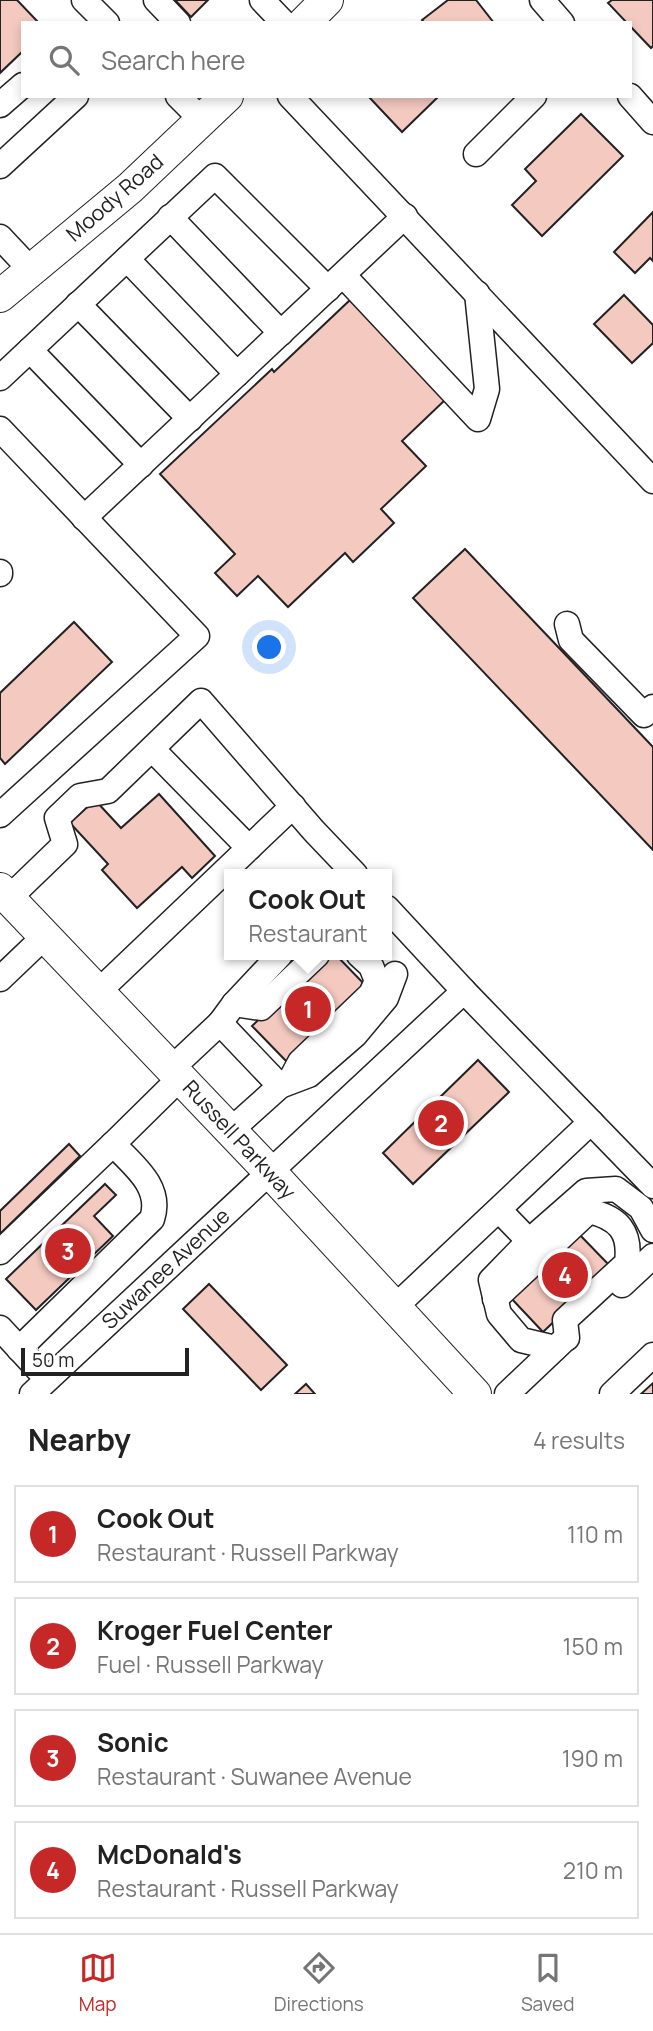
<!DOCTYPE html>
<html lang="en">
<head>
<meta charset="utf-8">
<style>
  body { margin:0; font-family:Manrope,sans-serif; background:#f6f6f6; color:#222 }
  .scale { position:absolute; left:21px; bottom:18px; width:168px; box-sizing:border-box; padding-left:7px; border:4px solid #222; border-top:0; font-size:19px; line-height:24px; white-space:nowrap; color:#222; -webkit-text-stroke:5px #fff; paint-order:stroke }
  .you { position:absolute; left:270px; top:648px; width:24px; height:24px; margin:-18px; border:5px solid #fff; border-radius:50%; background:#1a73e8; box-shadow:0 0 0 10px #1a73e833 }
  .badge { display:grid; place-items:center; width:46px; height:46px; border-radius:50%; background:#c62828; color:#fff; font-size:23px; font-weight:700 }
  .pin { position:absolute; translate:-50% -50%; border:4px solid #fff; box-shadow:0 2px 7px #0006 }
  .popup { position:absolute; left:224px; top:869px; width:168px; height:91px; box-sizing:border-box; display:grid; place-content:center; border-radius:0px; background:#fff; filter:drop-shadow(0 2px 5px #0005); font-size:23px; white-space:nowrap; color:#767676 }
  .popup b { font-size:26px; color:#222 }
  .popup::after { content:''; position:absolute; left:50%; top:100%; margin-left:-14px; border:14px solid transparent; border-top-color:#fff }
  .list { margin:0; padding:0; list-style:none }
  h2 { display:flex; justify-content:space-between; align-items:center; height:91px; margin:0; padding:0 28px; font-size:30px }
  h2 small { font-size:23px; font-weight:400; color:#767676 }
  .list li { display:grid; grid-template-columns:46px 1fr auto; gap:21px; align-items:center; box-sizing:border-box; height:98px; margin:0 14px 14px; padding:0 14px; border:2px solid #e0e0e0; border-radius:0px }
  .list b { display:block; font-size:26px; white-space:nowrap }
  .list p { margin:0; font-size:23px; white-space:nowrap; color:#767676 }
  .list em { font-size:23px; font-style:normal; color:#767676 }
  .icon { flex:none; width:38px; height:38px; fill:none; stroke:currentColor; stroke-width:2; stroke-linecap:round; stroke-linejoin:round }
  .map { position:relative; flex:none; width:653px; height:1394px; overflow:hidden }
  .search { position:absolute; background:#fff; box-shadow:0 4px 10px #0003; left:21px; right:21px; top:21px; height:77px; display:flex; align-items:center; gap:18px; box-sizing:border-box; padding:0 24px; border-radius:0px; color:#767676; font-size:26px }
  .sheet { height:539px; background:#fff }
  nav { display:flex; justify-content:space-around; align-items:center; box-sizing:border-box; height:98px; border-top:2px solid #e0e0e0; background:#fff; font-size:19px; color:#767676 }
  nav a { display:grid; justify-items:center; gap:4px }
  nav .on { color:#c62828 }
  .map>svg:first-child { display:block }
</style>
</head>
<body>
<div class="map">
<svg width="653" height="1394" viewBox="0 0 653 1394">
  <rect width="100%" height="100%" fill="#fff"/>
  <g fill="#f3c9c0" stroke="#222" stroke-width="2">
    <polygon points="0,0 17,0 39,23 23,23 23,51 0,73"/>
    <polygon points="175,0 208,0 191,17"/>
    <polygon points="448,0 476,0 494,23 425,23 422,20"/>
    <polygon points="612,0 653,0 653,46 651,48 630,26 630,23 627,23 608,3"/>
    <polygon points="368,96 439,96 402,132"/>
    <polygon points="581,114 623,156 542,236 512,205 536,181 525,169"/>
    <polygon points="653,212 653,261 650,258 635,273 614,252"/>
    <polygon points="624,295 653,325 653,343 632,363 594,324"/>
    <polygon points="350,300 445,400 402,441 426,466 381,509 394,523 353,562 345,553 288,607 258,576 237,596 215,573 235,554 160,474 272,369 274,372"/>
    <polygon points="465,549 653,747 653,850 413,598"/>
    <polygon points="74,622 112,662 5,764 0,758 0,693"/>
    <polygon points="159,794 215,856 192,878 182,867 137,908 102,870 108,864 70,823 95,800 121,828"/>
    <polygon points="325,955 336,955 368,988 289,1064 252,1026"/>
    <polygon points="478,1060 509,1092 413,1184 383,1153"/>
    <polygon points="69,1144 80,1156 0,1234 0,1211"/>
    <polygon points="105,1184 116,1195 94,1216 113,1236 36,1310 6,1279"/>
    <polygon points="577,1232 611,1267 543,1332 510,1297"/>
    <polygon points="209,1284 287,1365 261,1390 183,1309"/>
    <polygon points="653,1383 653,1394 641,1394"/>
    <polygon points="306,1384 315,1394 295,1394"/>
  </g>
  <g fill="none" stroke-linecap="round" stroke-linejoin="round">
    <defs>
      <g id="minor">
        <polyline points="84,0 107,23"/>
        <polyline points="156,0 178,23"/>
        <polyline points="262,0 284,23"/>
        <polyline points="542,0 562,23"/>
        <polyline points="178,96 202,120"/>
        <polyline points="290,96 653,481"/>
        <polyline points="630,96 653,122"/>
        <polyline points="0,105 23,85"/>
        <polyline points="476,154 534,96"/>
        <polyline points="0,166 76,96"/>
        <polyline points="170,217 281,333"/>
        <polyline points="0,237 31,270"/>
        <polyline points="127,259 237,374"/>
        <polyline points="343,275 478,419 487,389 477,293"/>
        <polyline points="78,304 190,419"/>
        <polyline points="30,350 141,465"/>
        <polyline points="0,378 215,176 328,289"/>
        <polyline points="0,429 197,636 0,815"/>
        <polyline points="84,518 405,216"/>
        <polyline points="0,572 0,574"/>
        <polyline points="567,624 571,640 644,715 653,707"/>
        <polyline points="152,749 249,848"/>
        <polyline points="9,898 65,844 57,818 80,796 108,791 201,701 314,831 355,874"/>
        <polyline points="387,908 464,991"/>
        <polyline points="0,979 45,936"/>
        <polyline points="98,992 293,806"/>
        <polyline points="234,1004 261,1008 317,955"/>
        <polyline points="220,1023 280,1086"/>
        <polyline points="171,1069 220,1023 234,1004 280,955"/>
        <polyline points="292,1077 300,1062 371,994 377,981 371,966 359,955"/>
        <polyline points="231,1130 280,1086 309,1075 355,1035 386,998 395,974"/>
        <polyline points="113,1144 180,1078"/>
        <polyline points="499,1210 529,1241"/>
        <path d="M0,1252L113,1144C133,1165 163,1187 152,1219L19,1349"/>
        <polyline points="622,1285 653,1256"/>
        <path d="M495,1299L589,1211C619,1218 631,1232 627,1263L565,1320L567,1338"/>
        <polyline points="395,1307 591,1122"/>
        <polyline points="0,1328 47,1379"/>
        <polyline points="555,1348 521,1340 499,1314 491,1280 529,1241 586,1191 616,1189 641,1208 653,1230"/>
        <polyline points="32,1394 464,991 653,1186"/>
        <polyline points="507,1394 565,1339"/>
        <polyline points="612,1394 653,1355"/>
      </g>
      <g id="major">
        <polyline points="304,23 327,0"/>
        <polyline points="0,296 130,188 227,96"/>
        <polyline points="0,889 270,1172 475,1394"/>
      </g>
    </defs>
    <use href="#minor" stroke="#222" stroke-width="27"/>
    <use href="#major" stroke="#222" stroke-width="34"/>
    <use href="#minor" stroke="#fff" stroke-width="24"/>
    <use href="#major" stroke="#fff" stroke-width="32"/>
  </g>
  <g text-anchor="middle" stroke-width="5" stroke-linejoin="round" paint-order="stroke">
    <g font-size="21" fill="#222" stroke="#fff">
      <text transform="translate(115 198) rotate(-41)" y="7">Moody Road</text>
      <text transform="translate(239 1140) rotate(47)" y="7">Russell Parkway</text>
      <text transform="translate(166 1269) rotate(-43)" y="7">Suwanee Avenue</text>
    </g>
  </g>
</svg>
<div class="scale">50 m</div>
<div class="you"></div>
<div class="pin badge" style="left:308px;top:1009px">1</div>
<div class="popup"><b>Cook Out</b>Restaurant</div>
<div class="pin badge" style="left:441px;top:1123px">2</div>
<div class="pin badge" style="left:68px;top:1251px">3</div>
<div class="pin badge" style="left:565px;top:1275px">4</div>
<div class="search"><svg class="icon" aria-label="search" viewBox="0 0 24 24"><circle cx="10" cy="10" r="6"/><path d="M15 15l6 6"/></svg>Search here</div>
</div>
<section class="sheet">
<h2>Nearby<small>4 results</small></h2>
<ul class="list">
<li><span class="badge">1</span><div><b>Cook Out</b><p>Restaurant · Russell Parkway</p></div><em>110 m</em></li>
<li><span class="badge">2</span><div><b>Kroger Fuel Center</b><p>Fuel · Russell Parkway</p></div><em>150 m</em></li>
<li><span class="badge">3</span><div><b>Sonic</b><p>Restaurant · Suwanee Avenue</p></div><em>190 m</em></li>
<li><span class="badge">4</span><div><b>McDonald's</b><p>Restaurant · Russell Parkway</p></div><em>210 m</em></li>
</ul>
</section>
<nav>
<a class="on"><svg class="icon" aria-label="map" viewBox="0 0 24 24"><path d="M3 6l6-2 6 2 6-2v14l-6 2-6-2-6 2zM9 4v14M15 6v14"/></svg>Map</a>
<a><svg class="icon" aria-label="directions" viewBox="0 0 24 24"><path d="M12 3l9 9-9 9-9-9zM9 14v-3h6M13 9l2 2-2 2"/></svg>Directions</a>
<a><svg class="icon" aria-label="saved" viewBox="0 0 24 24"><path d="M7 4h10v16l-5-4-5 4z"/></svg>Saved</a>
</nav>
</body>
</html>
